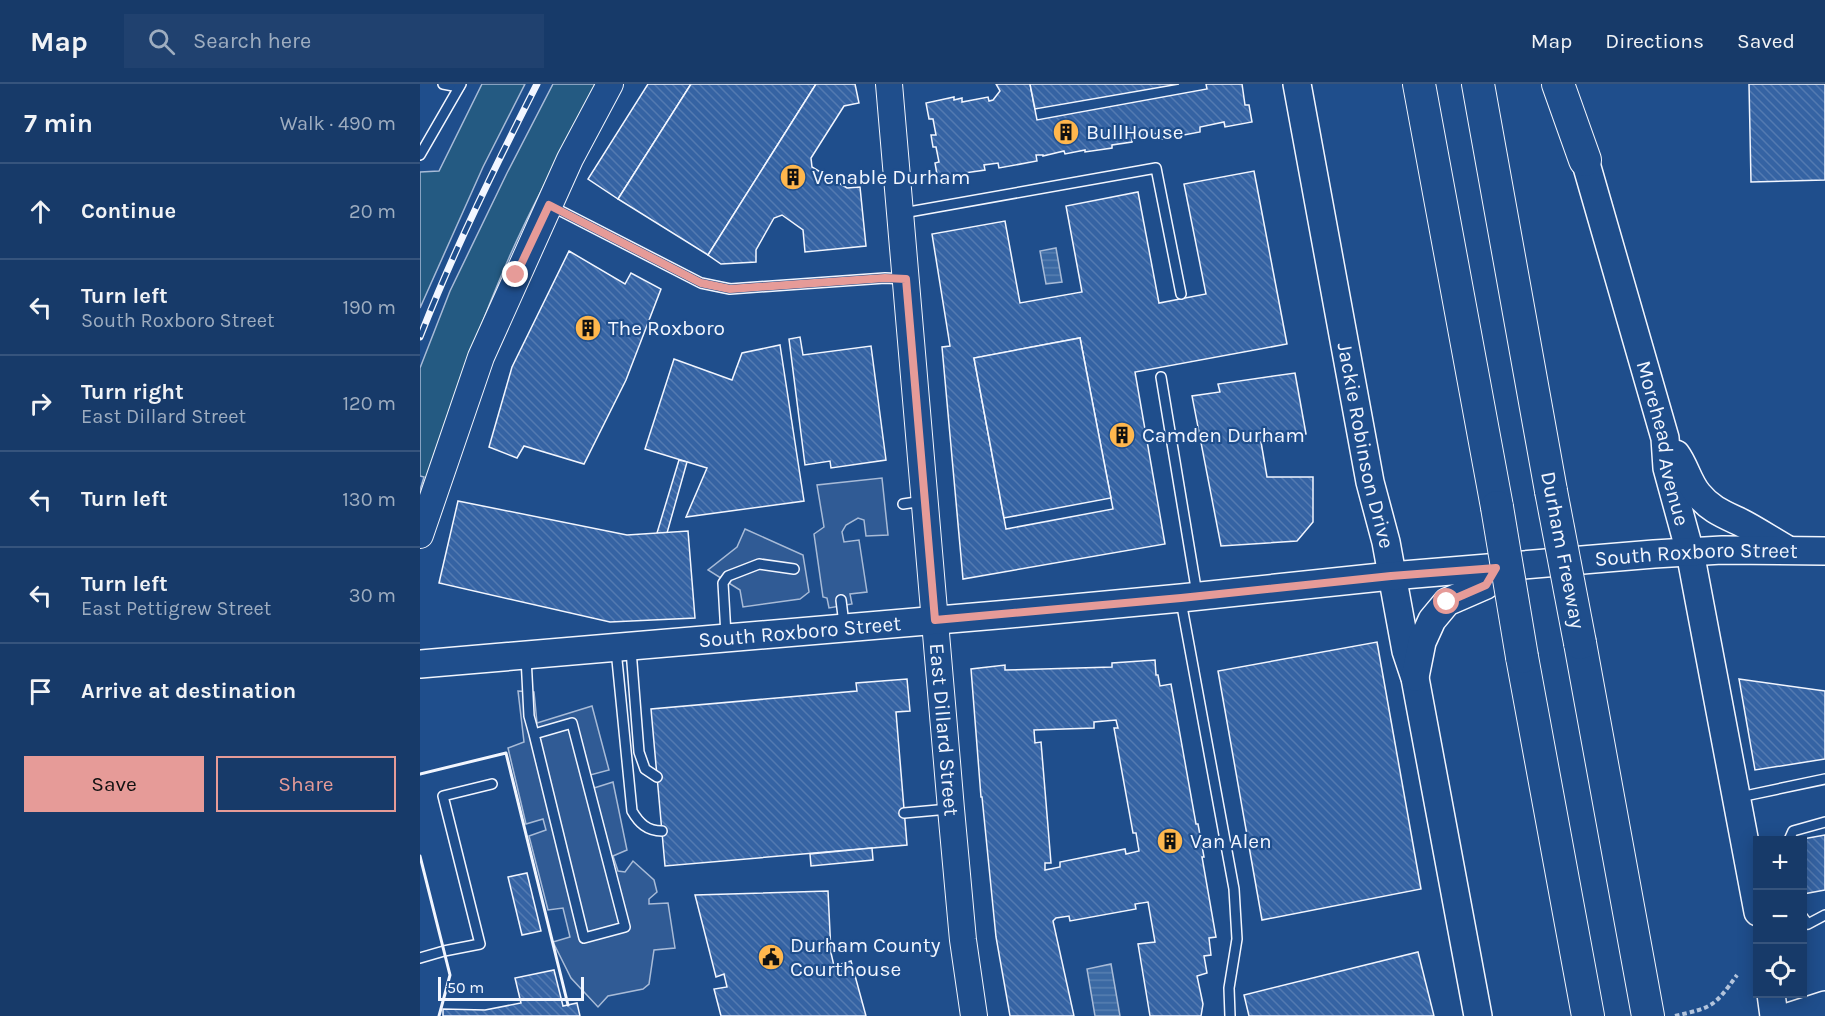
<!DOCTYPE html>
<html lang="en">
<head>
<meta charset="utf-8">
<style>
  body { margin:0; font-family:Karla,sans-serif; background:#20416f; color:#f1f3f6 }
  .controls { position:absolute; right:18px; bottom:18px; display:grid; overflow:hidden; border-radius:0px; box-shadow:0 3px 15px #0003 }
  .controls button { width:54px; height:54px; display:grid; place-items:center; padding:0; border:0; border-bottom:2px solid #36547d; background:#173a69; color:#f1f3f6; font:30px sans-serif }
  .scale { position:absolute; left:18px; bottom:15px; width:146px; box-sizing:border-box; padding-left:6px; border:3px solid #f2f6ff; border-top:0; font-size:16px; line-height:21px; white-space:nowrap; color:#f2f6ff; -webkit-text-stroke:4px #1f4e8c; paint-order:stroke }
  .stop { position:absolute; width:18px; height:18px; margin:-14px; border:4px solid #e69b98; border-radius:50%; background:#fff }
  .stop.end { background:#e69b98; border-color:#fff; box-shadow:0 2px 6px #0008 }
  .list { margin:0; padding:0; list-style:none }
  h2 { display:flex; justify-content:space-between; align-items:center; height:78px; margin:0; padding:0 24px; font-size:26px }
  h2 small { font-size:20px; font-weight:400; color:#9eadc0 }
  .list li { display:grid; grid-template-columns:39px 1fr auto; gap:18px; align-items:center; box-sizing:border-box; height:96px; padding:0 24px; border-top:2px solid #36547d }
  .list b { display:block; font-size:22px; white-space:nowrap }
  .list p { margin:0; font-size:20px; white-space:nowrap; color:#9eadc0 }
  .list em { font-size:20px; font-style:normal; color:#9eadc0 }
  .actions { display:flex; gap:12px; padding:18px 24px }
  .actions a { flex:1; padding:14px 0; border:2px solid #e69b98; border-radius:0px; text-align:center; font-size:21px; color:#e69b98 }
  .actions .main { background:#e69b98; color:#111 }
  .icon { flex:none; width:33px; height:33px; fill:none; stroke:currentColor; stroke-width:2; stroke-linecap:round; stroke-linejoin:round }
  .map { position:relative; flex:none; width:1405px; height:932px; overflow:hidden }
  header { display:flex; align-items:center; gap:36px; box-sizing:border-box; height:84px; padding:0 30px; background:#173a69; border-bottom:2px solid #36547d }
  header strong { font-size:28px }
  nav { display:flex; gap:33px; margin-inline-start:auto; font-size:21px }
  .search { width:420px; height:54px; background:#20416f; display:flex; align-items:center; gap:15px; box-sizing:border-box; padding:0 21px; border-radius:0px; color:#9eadc0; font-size:22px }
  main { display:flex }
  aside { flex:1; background:#173a69 }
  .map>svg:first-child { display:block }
</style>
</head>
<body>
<header>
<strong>Map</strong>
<div class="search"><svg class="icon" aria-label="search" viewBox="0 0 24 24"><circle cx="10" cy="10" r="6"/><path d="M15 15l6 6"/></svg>Search here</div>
<nav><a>Map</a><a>Directions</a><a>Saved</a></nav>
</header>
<main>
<aside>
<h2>7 min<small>Walk · 490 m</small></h2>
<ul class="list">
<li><svg class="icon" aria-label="ahead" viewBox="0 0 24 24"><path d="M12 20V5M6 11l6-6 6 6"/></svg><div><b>Continue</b></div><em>20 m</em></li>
<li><svg class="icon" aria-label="left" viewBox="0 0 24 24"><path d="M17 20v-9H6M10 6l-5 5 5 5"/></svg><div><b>Turn left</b><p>South Roxboro Street</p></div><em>190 m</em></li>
<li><svg class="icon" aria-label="right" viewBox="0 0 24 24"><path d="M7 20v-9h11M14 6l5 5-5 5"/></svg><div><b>Turn right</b><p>East Dillard Street</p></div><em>120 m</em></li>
<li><svg class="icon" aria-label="left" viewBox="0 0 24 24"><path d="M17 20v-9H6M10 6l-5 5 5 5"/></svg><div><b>Turn left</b></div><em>130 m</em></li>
<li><svg class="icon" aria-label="left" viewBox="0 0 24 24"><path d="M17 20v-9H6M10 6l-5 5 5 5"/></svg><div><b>Turn left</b><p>East Pettigrew Street</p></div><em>30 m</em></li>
<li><svg class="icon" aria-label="arrive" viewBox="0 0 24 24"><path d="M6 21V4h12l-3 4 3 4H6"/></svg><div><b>Arrive at destination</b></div></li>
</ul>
<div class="actions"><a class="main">Save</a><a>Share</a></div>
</aside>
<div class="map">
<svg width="1405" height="932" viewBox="0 0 1405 932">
  <defs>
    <pattern id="water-rules" width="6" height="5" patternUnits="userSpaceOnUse" patternTransform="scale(1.5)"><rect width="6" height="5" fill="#3b69a3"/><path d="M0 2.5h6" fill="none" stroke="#587fb1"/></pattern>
    <pattern id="building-back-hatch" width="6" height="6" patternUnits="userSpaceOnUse" patternTransform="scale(1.5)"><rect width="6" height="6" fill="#3563a3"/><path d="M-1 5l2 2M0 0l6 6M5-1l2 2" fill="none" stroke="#537ab1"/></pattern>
  </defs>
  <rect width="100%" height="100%" fill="#1f4e8c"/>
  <g fill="#245a82" stroke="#a8bbd7" stroke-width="1.5">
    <polygon points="62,0 105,0 63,83 0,224 0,88 19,87"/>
    <path d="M133,0H179C145,62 109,125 82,190C50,265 25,341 0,417V406L4,393L0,392V284L30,207L87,89Z"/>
  </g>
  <g fill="#305b95" stroke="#a8bbd7" stroke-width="1.5">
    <polygon points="462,394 468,451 446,452 444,436 438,434 426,441 422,448 424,458 439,456 447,508 430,510 432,520 409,524 407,514 403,513 394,450 404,443 397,401"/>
    <polygon points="325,445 383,471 389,508 380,515 323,523 320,506 288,486 317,463"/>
    <polygon points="98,607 114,608 117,639 172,622 189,686 170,691 174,704 193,698 207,766 193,772 198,787 205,788 213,777 234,796 237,808 229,815 229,820 248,819 255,864 234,866 229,900 223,905 188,912 178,923 151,894 133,858 150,853 143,824 128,826 109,752 126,746 123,735 106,740 88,664 104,658"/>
  </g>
  <g fill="url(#water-rules)" stroke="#a8bbd7" stroke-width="1.5">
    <polygon points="636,164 642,198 626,200 620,167"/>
    <polygon points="691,880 700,932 675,932 667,885"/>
  </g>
  <g fill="url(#building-back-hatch)" stroke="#f2f6ff" stroke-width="1.5" fill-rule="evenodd">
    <polygon points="228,0 271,0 198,115 168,95"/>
    <polygon points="271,0 396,0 288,171 198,115"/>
    <polygon points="396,0 435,0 439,19 424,22 391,74 392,83 427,104 440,103 446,162 385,168 383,146 362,131 354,134 336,166 336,178 301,180 288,171"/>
    <polygon points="576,0 610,0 617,36 787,5 786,0 822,0 825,21 829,21 832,38 805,43 804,38 780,43 780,48 742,55 741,49 729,50 712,54 712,58 692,61 692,64 665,68 665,66 645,70 644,67 623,72 623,71 616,71 617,77 579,84 578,79 564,81 565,86 544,89 545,91 518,96 515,79 519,78 516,63 513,63 511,51 516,51 513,35 509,35 506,19 534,13 534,16 542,14 542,18 568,13 569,17 573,16 580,7"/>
    <polygon points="610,0 759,0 615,25"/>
    <polygon points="1329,0 1405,0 1405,96 1331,98"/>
    <path d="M834,87L867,260L715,288L745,460L543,495L522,263L530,262L512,150L585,137L600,219L662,208L646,122L718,108L739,219L786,210L764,100ZM660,254L693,425L586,445L554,274Z"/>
    <polygon points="149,167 205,200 211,189 241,205 206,296 164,380 104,362 97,374 69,363 92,283"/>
    <polygon points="380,253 383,271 451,262 466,376 411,384 410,377 385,381 369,255"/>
    <polygon points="660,254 691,414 584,434 554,274"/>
    <polygon points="360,261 384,417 266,433 287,384 225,365 254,275 312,296 322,269"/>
    <polygon points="875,289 886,350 841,358 847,393 893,393 893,438 877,457 801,462 772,312 800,308 798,300"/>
    <polygon points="259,376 267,378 247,449 237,449"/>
    <polygon points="38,417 207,451 268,447 275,534 190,538 19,499"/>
    <polygon points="957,558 1001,805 842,836 798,587"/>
    <path d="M735,576L736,591H738L740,602L751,600L776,740H778L784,773H782L796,853L789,854L791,871L784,872L787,889L777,892L783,920L781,932H730L718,860L735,858L728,818L715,820L716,825L650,837L649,832L636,834L633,837L654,932H590L576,853L562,713H561L551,585L585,581V586L692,583V579ZM696,636L698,644H694L713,749H716L719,767L706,770L705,765L640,778V783L625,786V779H631L621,658L615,659L614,646L674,644V638Z"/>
    <polygon points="487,595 490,627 476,628 487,761 245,782 231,625 437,607 436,599"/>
    <polygon points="1319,595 1405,607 1405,675 1335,686"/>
    <polygon points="1405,751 1405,806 1383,810 1382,756 1377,756"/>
    <polygon points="452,764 453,776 391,782 390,770"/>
    <polygon points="107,789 121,847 102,851 88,793"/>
    <polygon points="408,807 411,869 414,882 431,877 446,932 301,932 294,905 307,903 304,890 296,893 275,811"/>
    <polygon points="998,868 1014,932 829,932 824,911"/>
    <polygon points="134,886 143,922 157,919 160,932 23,932 23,925 65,926 101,919 95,894"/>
  </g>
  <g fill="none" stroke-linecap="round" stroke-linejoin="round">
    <defs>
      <g id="lane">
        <polyline points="23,0 39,3"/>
        <polyline points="0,71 41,0"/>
        <polyline points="131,122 281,199 310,205 465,194 484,195"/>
        <polyline points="483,129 736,84 761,210"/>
        <polyline points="741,293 777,510"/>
        <polyline points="483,420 503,417"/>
        <polyline points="421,516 424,540"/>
        <polyline points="761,517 814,805 817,855 809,904 810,932"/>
        <polyline points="306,551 303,499 308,492 339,480 374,485"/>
        <path d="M196,566L212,727C219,739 227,747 242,747"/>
        <polyline points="211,566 219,668 225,685 237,693"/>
        <polyline points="106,573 109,632 114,650 164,854 205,843 152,639 114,650"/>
        <polyline points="1320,713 1405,695"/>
        <polyline points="484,729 529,725"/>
        <polyline points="1369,756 1373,747 1405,738"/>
        <polyline points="1382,832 1388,840 1405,831"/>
        <polyline points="0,874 24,867 60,860 23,712 72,700"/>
      </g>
      <g id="secondary">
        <path id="s1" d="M469,0L531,725L543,856L554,932"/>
        <polyline points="0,451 61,273 150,75 190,0"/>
      </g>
      <g id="primary">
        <path id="s2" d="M877,0L950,398L966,458L986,567L995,594L1058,932"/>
        <path id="s3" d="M1165,76L1245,354L1247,384L1270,468L1338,828"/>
        <path d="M1256,370C1265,382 1268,398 1278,410C1290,425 1303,430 1320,438C1336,446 1352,457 1368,466"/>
        <path id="s4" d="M0,580L589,530L761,514L971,492L1234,470L1302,466L1405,467"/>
        <polyline points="995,593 1002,558 1012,536 1027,518 1066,501 1075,484"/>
        <polyline points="1351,910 1354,932"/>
        <polyline points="1371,932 1405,921"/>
      </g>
      <g id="highway">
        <polyline points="999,0 1077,423"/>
        <polyline points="1058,0 1131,407"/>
        <polyline points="1138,0 1165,76"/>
        <polyline points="1160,559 1228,932"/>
        <polyline points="1102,573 1168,932"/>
      </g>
    </defs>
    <use href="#lane" stroke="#f2f6ff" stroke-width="12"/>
    <use href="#secondary" stroke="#f2f6ff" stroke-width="28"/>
    <use href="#primary" stroke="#f2f6ff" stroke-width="30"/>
    <use href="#highway" stroke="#f2f6ff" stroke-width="34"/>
    <path stroke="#b3c4dc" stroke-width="4" stroke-dasharray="4.5 3" stroke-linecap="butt" d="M1255,932C1293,923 1294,923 1317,891"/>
    <use href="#lane" stroke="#1f4e8c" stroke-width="9"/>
    <use href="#secondary" stroke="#1f4e8c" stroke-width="26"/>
    <use href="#primary" stroke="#1f4e8c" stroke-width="27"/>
    <use href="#highway" stroke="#1f4e8c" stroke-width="32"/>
    <defs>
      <path id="rail" d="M0,253C34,166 75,83 117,0"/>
    </defs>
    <use href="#rail" stroke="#f2f6ff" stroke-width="7"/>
    <use href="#rail" stroke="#1f4e8c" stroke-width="4.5" stroke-dasharray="14" stroke-linecap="butt"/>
    <defs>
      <g id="highway-bridge">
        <polyline points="1131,407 1160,559"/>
        <polyline points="1077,423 1102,573"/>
      </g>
    </defs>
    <use href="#highway-bridge" stroke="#f2f6ff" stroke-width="34" stroke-linecap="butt"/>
    <use href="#highway-bridge" stroke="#1f4e8c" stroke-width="32"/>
    <g stroke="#f2f6ff" stroke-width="3">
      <polyline points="0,690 86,669 148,921"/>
      <polyline points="0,772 30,891 19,932"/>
    </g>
  </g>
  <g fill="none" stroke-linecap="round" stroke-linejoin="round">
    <polyline stroke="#e69b98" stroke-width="8" points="96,191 129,121 281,199 310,205 465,194 486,195 515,536 761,514 971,492 1076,484 1066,501 1027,518"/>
  </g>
  <defs>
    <symbol id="building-disc" viewBox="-11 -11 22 22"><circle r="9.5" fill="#ffb74d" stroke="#1f4e8c"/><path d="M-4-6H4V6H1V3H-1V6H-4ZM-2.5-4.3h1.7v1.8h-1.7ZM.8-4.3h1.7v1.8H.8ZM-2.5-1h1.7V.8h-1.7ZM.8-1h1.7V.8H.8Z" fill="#111"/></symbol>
    <symbol id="civic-disc" viewBox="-11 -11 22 22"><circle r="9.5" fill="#ffb74d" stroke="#1f4e8c"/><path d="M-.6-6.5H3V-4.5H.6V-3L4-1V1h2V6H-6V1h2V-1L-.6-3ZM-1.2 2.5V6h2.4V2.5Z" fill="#111"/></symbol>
  </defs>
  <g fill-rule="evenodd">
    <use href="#building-disc" x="631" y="33" width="30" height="30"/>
    <use href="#building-disc" x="358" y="78" width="30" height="30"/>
    <use href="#building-disc" x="153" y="229" width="30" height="30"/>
    <use href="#building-disc" x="687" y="336" width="30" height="30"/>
    <use href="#building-disc" x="735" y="742" width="30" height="30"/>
    <use href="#civic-disc" x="336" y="858" width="30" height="30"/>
  </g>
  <g text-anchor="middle" stroke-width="4.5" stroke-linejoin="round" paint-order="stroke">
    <g font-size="21" fill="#f2f6ff" stroke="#1f4e8c" text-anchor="start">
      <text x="666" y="55">BullHouse</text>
      <text x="392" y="100">Venable Durham</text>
      <text x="188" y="251">The Roxboro</text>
      <text x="722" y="358">Camden Durham</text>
      <text x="770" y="764">Van Alen</text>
      <text x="370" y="868">Durham County<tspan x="370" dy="24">Courthouse</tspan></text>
    </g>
    <g font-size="21" fill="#f2f6ff" stroke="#1f4e8c">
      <text dy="7" stroke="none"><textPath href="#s3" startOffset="294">Morehead Avenue</textPath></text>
      <text dy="7" stroke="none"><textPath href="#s2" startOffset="368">Jackie Robinson Drive</textPath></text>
      <text transform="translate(1143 466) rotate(79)" y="7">Durham Freeway</text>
      <text dy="7" stroke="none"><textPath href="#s4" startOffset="1281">South Roxboro Street</textPath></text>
      <text dy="7" stroke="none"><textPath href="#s4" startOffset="381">South Roxboro Street</textPath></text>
      <text dy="7" stroke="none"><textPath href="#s1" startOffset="648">East Dillard Street</textPath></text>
    </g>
  </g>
</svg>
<div class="controls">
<button>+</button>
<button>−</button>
<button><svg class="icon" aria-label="locate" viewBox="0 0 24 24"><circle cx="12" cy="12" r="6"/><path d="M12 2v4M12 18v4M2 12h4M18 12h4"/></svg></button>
</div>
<div class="scale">50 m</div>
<div class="stop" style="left:1027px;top:518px"></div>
<div class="stop end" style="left:96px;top:191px"></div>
</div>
</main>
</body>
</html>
